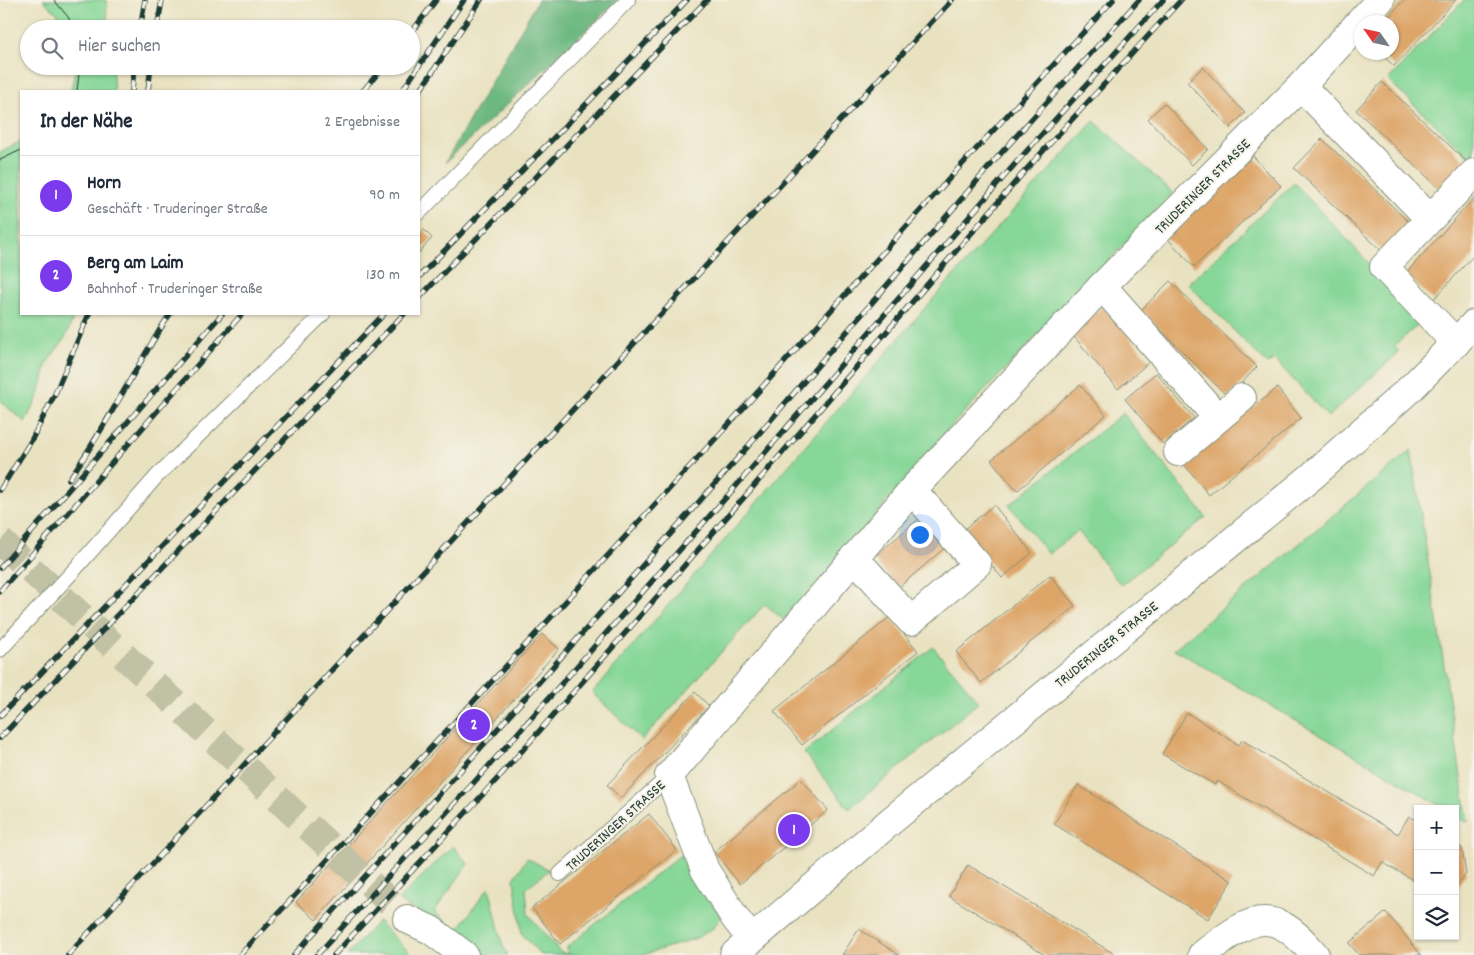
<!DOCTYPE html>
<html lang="de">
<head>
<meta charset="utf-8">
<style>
  body { margin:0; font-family:Dekko,sans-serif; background:#f2f2f3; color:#1f2937 }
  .controls { position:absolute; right:15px; bottom:15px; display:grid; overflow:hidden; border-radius:0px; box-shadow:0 1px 4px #0004 }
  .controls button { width:45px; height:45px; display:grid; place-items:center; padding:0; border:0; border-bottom:1px solid #e0e1e3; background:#fff; color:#1f2937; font:25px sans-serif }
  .compass { position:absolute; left:1354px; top:15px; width:45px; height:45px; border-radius:50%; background:#fff; box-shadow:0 1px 4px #0004; rotate:304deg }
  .you { position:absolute; left:919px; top:534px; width:18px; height:18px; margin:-12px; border:4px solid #fff; border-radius:50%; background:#1a73e8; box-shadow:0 0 0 8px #1a73e833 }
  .badge { display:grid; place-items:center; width:32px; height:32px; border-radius:50%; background:#7c3aed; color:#fff; font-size:16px; font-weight:700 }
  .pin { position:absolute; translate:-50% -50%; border:2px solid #fff; box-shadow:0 1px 5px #0006 }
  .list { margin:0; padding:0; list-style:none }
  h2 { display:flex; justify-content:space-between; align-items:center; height:65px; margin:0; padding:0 20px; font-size:21px }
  h2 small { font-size:16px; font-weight:400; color:#747a83 }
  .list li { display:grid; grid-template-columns:32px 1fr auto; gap:15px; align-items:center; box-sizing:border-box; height:80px; padding:0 20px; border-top:1px solid #e0e1e3 }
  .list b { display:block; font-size:19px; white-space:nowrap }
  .list p { margin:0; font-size:16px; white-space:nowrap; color:#747a83 }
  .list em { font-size:16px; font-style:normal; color:#747a83 }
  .icon { flex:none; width:28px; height:28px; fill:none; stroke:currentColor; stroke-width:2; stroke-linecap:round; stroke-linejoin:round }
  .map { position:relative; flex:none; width:1474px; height:955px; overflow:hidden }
  .search { position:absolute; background:#fff; box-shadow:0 1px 4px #0004; left:20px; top:20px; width:400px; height:55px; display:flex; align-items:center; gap:12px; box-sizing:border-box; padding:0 18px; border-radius:28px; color:#747a83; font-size:19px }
  .panel { position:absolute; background:#fff; box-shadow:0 1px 4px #0004; left:20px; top:90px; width:400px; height:225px; border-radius:0px }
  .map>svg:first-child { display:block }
</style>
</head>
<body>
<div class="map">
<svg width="1474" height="955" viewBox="0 0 1474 955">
  <rect width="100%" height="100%" fill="#f7f3e8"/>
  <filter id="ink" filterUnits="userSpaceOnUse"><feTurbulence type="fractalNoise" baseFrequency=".02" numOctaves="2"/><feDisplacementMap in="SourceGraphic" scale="10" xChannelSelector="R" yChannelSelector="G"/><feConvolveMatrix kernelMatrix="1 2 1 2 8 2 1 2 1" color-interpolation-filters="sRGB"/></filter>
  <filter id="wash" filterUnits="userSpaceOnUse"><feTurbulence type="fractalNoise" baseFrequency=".0096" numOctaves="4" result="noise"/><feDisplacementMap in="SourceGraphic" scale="20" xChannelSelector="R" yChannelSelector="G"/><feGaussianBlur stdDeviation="1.12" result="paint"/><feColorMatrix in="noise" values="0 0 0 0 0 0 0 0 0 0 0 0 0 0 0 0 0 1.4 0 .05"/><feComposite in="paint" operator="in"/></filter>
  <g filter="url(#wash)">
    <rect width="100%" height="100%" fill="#e9e2c1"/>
    <g fill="#86d798" stroke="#528a66">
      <polygon points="43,0 106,0 108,29 67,29 58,14"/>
      <polygon points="1464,0 1474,0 1474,161 1388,80"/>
      <polygon points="76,66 112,66 114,91 71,91"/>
      <polygon points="1094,121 1173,193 955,422 785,621 765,604 642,740 592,693 932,300"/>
      <polygon points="21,141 21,314 75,314 65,338 47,363 39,395 25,422 0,401 0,152"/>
      <polygon points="1294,183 1379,274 1419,324 1394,346 1399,352 1328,417 1275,360 1267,364 1188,284"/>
      <polygon points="1123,413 1206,517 1121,585 1078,531 1048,554 1009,505"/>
      <polygon points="1411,450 1468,822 1455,814 1455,809 1446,809 1174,649"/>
      <polygon points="933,647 979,702 849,809 804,753"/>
      <polygon points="453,846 468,864 434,912 457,931 489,887 503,946 508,955 481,955 398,900"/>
      <polygon points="689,848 721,917 713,928 697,938 643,955 541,955 522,934 514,879 527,858 549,870 526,888 528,914 560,952 569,954 566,948"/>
      <polygon points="378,921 412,955 347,955"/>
    </g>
    <polygon fill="#6cb880" stroke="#467a5a" points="538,0 618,0 445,163"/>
    <g id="blocks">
      <g fill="#dda568">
        <polygon points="1404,0 1456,0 1394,66 1379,52 1392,52 1392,22 1383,22"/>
        <polygon points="1203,67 1245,113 1230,128 1187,82"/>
        <polygon points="1382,82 1468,163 1442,191 1356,110"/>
        <polygon points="1164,103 1208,149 1192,165 1148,119"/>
        <polygon points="1322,139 1411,224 1384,253 1294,168"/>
        <polygon points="1253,156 1281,186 1194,267 1166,237"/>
        <polygon points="1474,198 1474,255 1433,300 1405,274"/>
        <polygon points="423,229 432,238 419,253 419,233"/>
        <polygon points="1170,281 1257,367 1228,397 1141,310"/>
        <polygon points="1103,306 1150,361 1118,389 1071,333"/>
        <polygon points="1156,373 1194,418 1163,444 1125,399"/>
        <polygon points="1080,385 1106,415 1017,491 991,460"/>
        <polygon points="1277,388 1301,418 1209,495 1184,464"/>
        <polygon points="994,505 1032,553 1002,578 963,530"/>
        <polygon points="922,516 947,546 898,588 873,558"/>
        <polygon points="1050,575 1075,606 981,683 956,652"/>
        <polygon points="890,617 918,651 802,745 774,711"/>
        <polygon points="542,634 559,649 316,920 296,902"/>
        <polygon points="695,692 709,706 621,798 607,785"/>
        <polygon points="1187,713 1239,745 1242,740 1398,834 1409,816 1418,821 1418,883 1382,862 1374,876 1217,781 1215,785 1162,754"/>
        <polygon points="801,779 828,810 740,884 714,852"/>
        <polygon points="1078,785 1232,881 1208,919 1054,824"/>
        <polygon points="649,814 677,850 560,944 532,908"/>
        <polygon points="1455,843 1462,848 1466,874 1459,884 1455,885"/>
        <polygon points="968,865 1016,894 1116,955 1045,955 949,896"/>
        <polygon points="1386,912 1421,955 1359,955 1349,943"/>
        <polygon points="859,929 899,955 842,955"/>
      </g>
    </g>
  </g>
  <g filter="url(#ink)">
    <use href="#blocks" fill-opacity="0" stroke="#84907a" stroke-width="1"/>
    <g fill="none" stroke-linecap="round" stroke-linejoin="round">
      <polyline stroke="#c1c1a5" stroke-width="28" stroke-dasharray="28 14" stroke-linecap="butt" points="0,541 394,906"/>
      <defs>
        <g id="service">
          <polyline points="419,213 628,0"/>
          <polyline points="0,650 77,567 157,476 323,314"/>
          <polyline points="560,874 669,776"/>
        </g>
        <g id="minor">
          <polyline points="1301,86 1429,218"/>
          <polyline points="1102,286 1218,418"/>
          <polyline points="1456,343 1384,267 1474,173"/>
          <polyline points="1178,452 1242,398"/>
          <polyline points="854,557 911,621 977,564 912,490"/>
          <polyline points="751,939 735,918 705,870 669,776 912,490 1102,286 1301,86 1380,0"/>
          <path d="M1202,955C1250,918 1271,902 1315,955"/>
        </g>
        <polyline id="tertiary" points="734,955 892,820 1311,477 1412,387 1474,324"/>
        <polyline id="secondary" points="407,919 431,930 464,955"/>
      </defs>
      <use href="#service" stroke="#84907a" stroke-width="16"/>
      <use href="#minor" stroke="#84907a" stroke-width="30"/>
      <use href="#tertiary" stroke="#84907a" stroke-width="30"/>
      <use href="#secondary" stroke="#84907a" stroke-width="30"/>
      <use href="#service" stroke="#fff" stroke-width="14"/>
      <use href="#minor" stroke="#fff" stroke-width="28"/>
      <use href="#tertiary" stroke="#fff" stroke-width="28"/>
      <use href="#secondary" stroke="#fff" stroke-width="28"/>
      <g stroke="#1f3d34" stroke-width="1">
        <polyline points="54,0 68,17 74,29"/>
        <polyline points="77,91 80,66"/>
        <polyline points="0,160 21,150"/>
      </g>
      <defs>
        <g id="rail">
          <polyline points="140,29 145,0"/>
          <polyline points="157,29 162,0"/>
          <polyline points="411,33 436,0"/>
          <polyline points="132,91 134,66"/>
          <polyline points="148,91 151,66"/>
          <polyline points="363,91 384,66"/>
          <polyline points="402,91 464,0"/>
          <polyline points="419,92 481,0"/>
          <polyline points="419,277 687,0"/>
          <polyline points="419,298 707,0"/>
          <path d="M69,479C107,427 134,368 170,314"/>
          <polyline points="0,490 31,441 54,396 89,314"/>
          <polyline points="0,568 222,314"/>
          <polyline points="0,591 242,314"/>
          <polyline points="0,716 384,314"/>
          <polyline points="0,738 404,314"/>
          <polyline points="68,955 952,0"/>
          <polyline points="240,955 729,424 957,170 1113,0"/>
          <polyline points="294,955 469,761 737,459 1002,152 1139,0"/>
          <polyline points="317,955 487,768 737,485 1015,164 1163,0"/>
          <polyline points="334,955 499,777 747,494 1024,172 1181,0"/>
        </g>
      </defs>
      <use href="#rail" stroke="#1f3d34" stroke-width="5.5"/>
      <use href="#rail" stroke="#f7f3e8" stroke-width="4" stroke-dasharray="11" stroke-linecap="butt"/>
    </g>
  </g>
  <g text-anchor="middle" stroke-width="4" stroke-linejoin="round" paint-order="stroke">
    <g font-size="15" fill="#1f3d34" stroke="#f7f3e8">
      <text transform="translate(1202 186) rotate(-45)" y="5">TRUDERINGER STRASSE</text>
      <text transform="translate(1106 644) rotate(-39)" y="5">TRUDERINGER STRASSE</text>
      <text transform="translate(615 825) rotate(-42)" y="5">TRUDERINGER STRASSE</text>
    </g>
  </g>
</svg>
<div class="controls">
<button>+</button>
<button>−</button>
<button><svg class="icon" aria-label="layers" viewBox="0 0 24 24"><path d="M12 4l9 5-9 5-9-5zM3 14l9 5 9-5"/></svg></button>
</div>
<svg class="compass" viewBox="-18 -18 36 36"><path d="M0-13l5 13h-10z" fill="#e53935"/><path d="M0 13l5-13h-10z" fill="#747a83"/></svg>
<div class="you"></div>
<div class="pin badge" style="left:794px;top:830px">1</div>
<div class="pin badge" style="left:474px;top:725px">2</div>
<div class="search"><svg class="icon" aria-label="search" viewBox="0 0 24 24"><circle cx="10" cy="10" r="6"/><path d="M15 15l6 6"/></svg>Hier suchen</div>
<section class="panel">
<h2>In der Nähe<small>2 Ergebnisse</small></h2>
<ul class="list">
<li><span class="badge">1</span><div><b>Horn</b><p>Geschäft · Truderinger Straße</p></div><em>90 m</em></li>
<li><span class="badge">2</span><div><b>Berg am Laim</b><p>Bahnhof · Truderinger Straße</p></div><em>130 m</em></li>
</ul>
</section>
</div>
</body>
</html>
